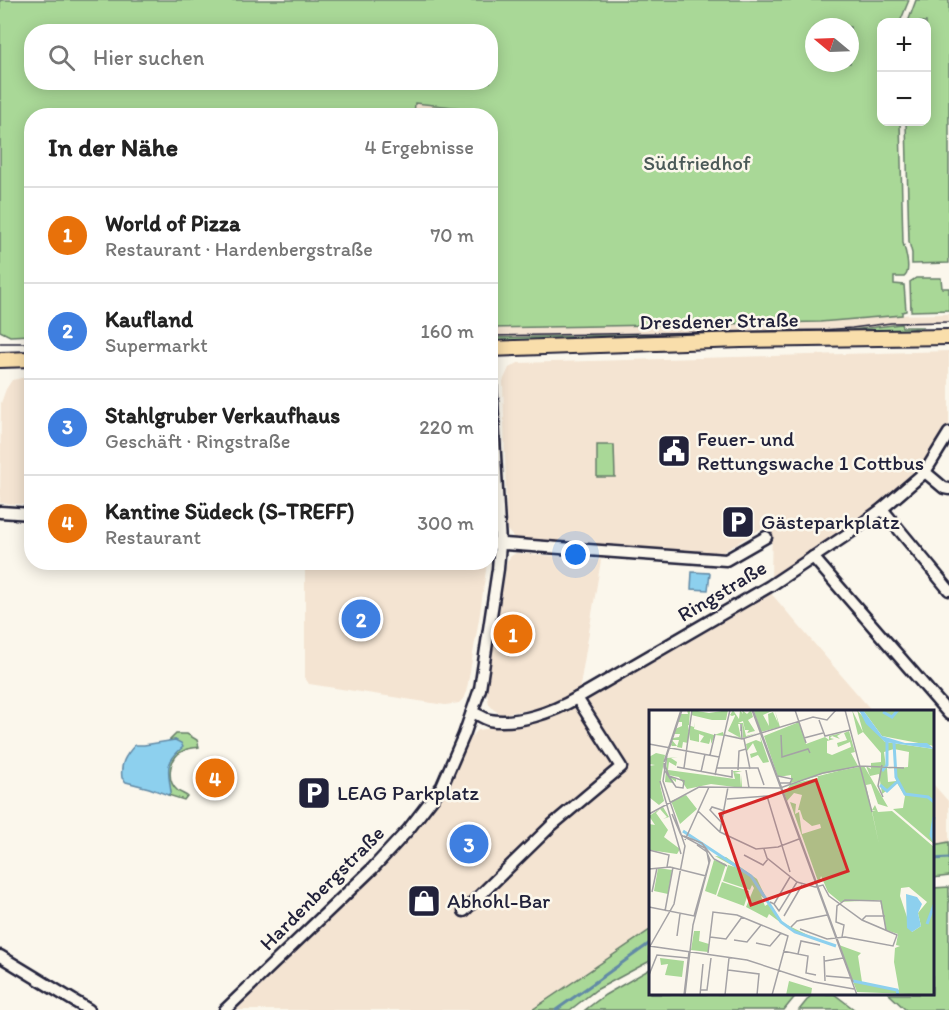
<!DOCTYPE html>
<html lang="de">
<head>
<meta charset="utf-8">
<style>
  body { margin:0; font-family:Itim,sans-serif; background:#f2f2f2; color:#222 }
  .controls { position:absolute; right:18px; top:18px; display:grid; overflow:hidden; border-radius:12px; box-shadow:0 3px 15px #0003 }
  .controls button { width:54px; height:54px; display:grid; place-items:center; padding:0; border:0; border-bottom:2px solid #e0e0e0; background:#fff; color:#222; font:30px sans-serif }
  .compass { position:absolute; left:805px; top:18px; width:54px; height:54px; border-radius:50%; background:#fff; box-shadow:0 3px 15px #0003; rotate:289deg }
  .you { position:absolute; left:576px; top:555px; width:21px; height:21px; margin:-15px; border:4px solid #fff; border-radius:50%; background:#1a73e8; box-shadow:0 0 0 9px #1a73e833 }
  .badge { display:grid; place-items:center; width:39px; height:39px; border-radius:50%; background:#2563eb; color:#fff; font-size:20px; font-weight:700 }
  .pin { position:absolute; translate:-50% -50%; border:3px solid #fff; box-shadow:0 2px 6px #0006 }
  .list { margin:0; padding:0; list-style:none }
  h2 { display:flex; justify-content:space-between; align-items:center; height:78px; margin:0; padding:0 24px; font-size:26px }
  h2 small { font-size:20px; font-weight:400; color:#767676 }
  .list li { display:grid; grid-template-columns:39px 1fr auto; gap:18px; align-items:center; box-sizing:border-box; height:96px; padding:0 24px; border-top:2px solid #e0e0e0 }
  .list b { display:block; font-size:22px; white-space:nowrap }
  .list p { margin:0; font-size:20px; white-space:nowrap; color:#767676 }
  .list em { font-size:20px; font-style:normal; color:#767676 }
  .icon { flex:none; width:33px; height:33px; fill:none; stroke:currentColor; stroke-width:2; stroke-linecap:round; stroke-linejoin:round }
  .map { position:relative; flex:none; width:949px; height:1010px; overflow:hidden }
  .search { position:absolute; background:#fff; box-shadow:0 3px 15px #0003; left:24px; top:24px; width:474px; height:66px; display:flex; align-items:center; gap:15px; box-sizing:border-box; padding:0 21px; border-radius:24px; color:#767676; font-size:22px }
  .panel { position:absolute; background:#fff; box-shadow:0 3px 15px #0003; left:24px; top:108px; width:474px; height:462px; border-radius:24px }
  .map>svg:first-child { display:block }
</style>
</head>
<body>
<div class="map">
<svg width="949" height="1010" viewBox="0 0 949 1010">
  <rect width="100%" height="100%" fill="#fbf7ec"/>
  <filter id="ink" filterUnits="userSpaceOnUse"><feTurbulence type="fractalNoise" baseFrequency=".0167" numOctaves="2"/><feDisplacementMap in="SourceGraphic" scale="12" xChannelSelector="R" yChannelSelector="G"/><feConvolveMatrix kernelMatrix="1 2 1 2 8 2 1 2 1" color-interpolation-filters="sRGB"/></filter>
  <g filter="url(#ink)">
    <g fill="#f4e4d2">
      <polygon points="415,103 463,108 463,115 414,116"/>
      <polygon points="949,314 949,323 891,325 852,330 820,331 491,338 490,328 820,322 890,315"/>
      <polygon points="949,351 949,427 922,467 879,506 771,580 772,522 720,554 514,538 507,530 503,381 509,368 518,363"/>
      <polygon points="31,376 31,505 0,503 1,403 6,389 12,380"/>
      <polygon points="516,553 601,560 579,692 544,708 500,714 493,709 489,704 486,688 507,561 511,556"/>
      <polygon points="305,563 487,563 480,613 468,683 465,697 459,703 445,705 309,684 305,678"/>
      <polygon points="769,591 872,711 650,712 650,930 532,1010 228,1010 447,787 467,741 478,730 513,725 534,720"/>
      <polygon points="932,783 949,802 949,842 933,845"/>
    </g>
    <g fill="#a9d897" stroke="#667d69" stroke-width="1.5" fill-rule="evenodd">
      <path d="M0,0H909L900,22H882V122H900L903,243C905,249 912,272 904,277C903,277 896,277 894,277V284L904,285L906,311L902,312V315L820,322L491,328L490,116L463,115L462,108L415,103L414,116H32L31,335L10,336L0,331ZM814,27H850V63H814ZM32,32H490V82H32Z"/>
      <polygon points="916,0 949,0 949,263 912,264 912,253 909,242 906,122 926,122 926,22 908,22"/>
      <polygon points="916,278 941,278 942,288 949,288 949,310 911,311 910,282"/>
      <polygon points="901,324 902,327 924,327 892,332 491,341 490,338 820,331 852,330"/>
      <polygon points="597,445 614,445 615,477 597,477"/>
      <path d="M176,734H187L197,740L199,747C195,748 189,748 185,750C169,756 165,780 178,791C179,792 186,795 187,796L184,800L168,795L171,792C166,769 164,763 182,747L175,740L169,741Z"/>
      <polygon points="949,842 949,876 933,878 933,845"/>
      <polygon points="949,887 949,1010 906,1010 889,994 932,994 933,888"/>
      <polygon points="650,930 650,961 596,990 570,1010 532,1010"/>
      <polygon points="650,969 650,994 797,994 784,1010 585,1010 605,995"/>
      <polygon points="812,994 834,994 855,1010 799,1010"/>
    </g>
    <g fill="#8dd0ee" stroke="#628aa6" stroke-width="1.5">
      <polygon points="692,572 710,573 708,590 691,589"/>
      <path d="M175,740L181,743L183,747C164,763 168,770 171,792L168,795L149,788L126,782L122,778C120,764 125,756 135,745H144Z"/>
    </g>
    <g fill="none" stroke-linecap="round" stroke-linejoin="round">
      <g stroke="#628aa6" stroke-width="3">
        <polyline points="932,859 949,858"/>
        <polyline points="556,1010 650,943"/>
      </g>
      <defs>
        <g id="minor">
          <polyline points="925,472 944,488 949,489"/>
          <polyline points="882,509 949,590"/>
          <polyline points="0,512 32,514"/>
          <polyline points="490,543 726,560 766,537"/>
          <polyline points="813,557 949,714"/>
          <path d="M472,712C478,714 483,718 489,720C517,725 553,712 577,698L770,586L851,532L882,509L925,472L949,433"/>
          <polyline points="464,911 552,825 621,767 577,698"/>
          <polyline points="0,956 89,1010"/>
          <polyline points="225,1010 372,869 408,830 442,786 464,735 480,689 498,569 500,544 490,366"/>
        </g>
        <g id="major">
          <polyline points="490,349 741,340 949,337"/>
          <polyline points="0,360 32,359"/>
        </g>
      </defs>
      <use href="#minor" stroke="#22223b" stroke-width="15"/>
      <use href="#major" stroke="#22223b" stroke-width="18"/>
      <use href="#minor" stroke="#fbf7ec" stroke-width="10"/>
      <use href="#major" stroke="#f9deab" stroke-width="14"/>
      <g stroke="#22223b" stroke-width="1.5">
        <polyline points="490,336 821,330 852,328 891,323 949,322"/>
        <polyline points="0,343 32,343"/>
      </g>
    </g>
  </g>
  <defs>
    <symbol id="civic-square" viewBox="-11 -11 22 22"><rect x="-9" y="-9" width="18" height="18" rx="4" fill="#22223b" stroke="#fbf7ec"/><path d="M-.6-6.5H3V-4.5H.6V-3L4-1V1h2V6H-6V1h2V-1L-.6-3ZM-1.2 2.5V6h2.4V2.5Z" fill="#fff"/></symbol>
    <symbol id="parking-square" viewBox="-11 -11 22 22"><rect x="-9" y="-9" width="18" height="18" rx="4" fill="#22223b" stroke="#fbf7ec"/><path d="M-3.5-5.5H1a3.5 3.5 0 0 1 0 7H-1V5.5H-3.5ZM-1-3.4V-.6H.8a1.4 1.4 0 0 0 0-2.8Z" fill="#fff"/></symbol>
    <symbol id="shop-square" viewBox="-11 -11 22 22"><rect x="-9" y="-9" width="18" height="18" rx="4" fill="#22223b" stroke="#fbf7ec"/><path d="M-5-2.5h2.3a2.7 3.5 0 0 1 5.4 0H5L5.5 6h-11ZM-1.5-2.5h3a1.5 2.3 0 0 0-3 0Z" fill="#fff"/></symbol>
  </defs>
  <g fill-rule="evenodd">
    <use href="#civic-square" x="655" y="432" width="38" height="38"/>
    <use href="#parking-square" x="719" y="503" width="38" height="38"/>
    <use href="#parking-square" x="295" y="774" width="38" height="38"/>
    <use href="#shop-square" x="405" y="882" width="38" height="38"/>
  </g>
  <g text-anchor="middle" stroke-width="5" stroke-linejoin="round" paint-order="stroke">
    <g font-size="21" fill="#4a5957" stroke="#fbf7ec">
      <text x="697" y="170">Südfriedhof</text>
    </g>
    <g font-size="21" fill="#22223b" stroke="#fbf7ec">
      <text transform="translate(719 321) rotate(-1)" y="7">Dresdener Straße</text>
      <text transform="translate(722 591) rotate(-31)" y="7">Ringstraße</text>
      <text transform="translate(322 888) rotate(-45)" y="7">Hardenbergstraße</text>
    </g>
    <g font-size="21" fill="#22223b" stroke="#fbf7ec" text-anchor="start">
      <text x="697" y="446">Feuer- und<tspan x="697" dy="24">Rettungswache 1 Cottbus</tspan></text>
      <text x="761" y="529">Gästeparkplatz</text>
      <text x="337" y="800">LEAG Parkplatz</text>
      <text x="447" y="908">Abhohl-Bar</text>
    </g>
  </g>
  <g transform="translate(649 710)">
    <rect width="285" height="285" fill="#fbf7ec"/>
    <path d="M38,0H41L39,33L34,32L33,38L28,37L30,30H23L28,36H23L22,35L24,28L30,27L31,24H24L26,19L33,16V12H28L32,4H39ZM43,0L60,3L79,0L77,10H63L42,5ZM84,0L90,9L91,0L94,4L93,0L98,4L102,0L104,7L99,10L106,21L98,23L100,20H96L94,11L89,13H94L97,26L108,23L94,28L93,14H89L92,28L77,25L90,27L79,21L86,6V5L83,6L81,5ZM125,0L114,5L120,16L119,4L124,2L129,13L126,1L131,17L112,22L105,1ZM203,0L214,22L208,0L236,32L285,39V134L244,99L254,98L256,86L248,73L233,84L230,64L221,66L217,56L222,59V53L232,52V43L214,22L209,25ZM245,39L260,42L259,57L247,58V71L239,72L238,58L244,59L237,57L235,42ZM214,0H285V36L233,26ZM46,12L45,19L65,25L74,22L75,26L66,25L62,34V28L60,34L51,32L55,26L50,24V32L41,30L39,15L45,17ZM150,12L157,34L176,27L180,30V26L193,23L188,26L191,29L183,26L181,28L185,29L178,31V43L183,45L202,37L201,32L189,37L188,33L198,30L195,23L200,21L206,42L202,43L209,56L142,73V65L129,67L115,26ZM111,26L120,52L114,53L109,45L102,48L101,44L108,42L104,33L98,41L97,34L107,30L112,32ZM7,43L16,45L11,75L15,91L10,95L0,87V56L6,55L0,54V47ZM29,47L22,48L28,52L27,56L20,52L19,60L86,69L84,61H93L85,63L91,64L92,77L93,65V78L62,74L38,79L30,67L19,65L27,69V72L23,69L25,73L16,72L18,48ZM215,56L239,97L229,94L222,74L217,75L230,134L223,101L227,100H223L226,95L229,102L243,101L285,137V285L208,282L190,235L212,243L209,246L213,272L250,280L245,252L246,238L251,236L247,235L249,224L237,220L231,190L191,192L179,182L172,166L170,174L141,92L147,94L146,104L150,102L153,124L172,118L171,114L163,116L154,109L151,100H149L153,85L145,83L138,91L135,83L142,74L169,68L168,65ZM260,177L278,192L269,203L272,216L263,222L251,186L252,178ZM37,85L48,99L31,114L22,91ZM14,97L20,107L14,109L18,107L11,99L7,103L19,120L15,127L31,139L28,144L0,140V114L6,115L0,106ZM66,146L77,147L108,169L119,192L112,186L116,196L119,194L132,212L167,229L143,221L120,204L118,208L97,197L105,178L103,175L101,180L74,171L79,155L86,157ZM65,150L77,154L67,185L56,181ZM9,158L23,160L19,184L5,181ZM73,172L100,181L95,196L68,186ZM45,221H51L50,231L60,234L59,242L42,240ZM11,248L35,251L33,267L16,265L19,254L12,255ZM140,271L163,278L162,285H137Z" fill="#a9d897" fill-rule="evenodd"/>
    <path d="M210,0H214L233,26L256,33H278L285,39L236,32L217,14ZM257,184L268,187L273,194L269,203L272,216L263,222L258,218Z" fill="#8dd0ee"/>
    <path fill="none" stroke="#8dd0ee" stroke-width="3" d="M234,2L243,7L249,0M245,33L247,67L256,84L279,87L285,92M233,61L238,55V30M231,75L238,81L248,72M285,107L282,125L285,131M34,121L102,166L132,212L146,222L187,236M278,214L285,195M204,271L248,280L249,285"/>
    <path fill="none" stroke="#a4a2a5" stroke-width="1.5" d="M103,0L208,285M104,0L204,272M146,0L157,33M196,0L223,102M170,10L176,26L201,20M92,21V14L93,29M75,25L93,29L164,7L178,10L187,0M132,25L133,47L159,39L161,43M155,28L174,23M95,29L101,59M0,34L70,47M61,45L66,24M15,52L32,0M15,53V57L16,61L27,77L34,78L35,71L20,66L15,53M233,55L229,76L234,87M28,57L83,67V60M35,58L43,0M68,58H109L115,75M89,60L90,41L97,39M97,60L100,78M52,62L56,44M66,65L81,0M129,66L143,69L141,73H131M11,71L32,144M131,78L174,63L211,56L255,58M78,89L118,86L141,162M49,101L71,122L107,139L129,137L150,129M0,104L50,77L131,78M23,104L32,125L56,138L61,150L44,215L36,285M73,113L61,100L63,97L76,101M71,121L79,77M35,126L53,133L65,149L78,156M36,130L60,77M115,139L118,148L148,172L166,177L174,175L180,186L213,210L248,225L244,236L196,227L178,229L151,219M0,140L20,145L18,157M95,145L114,155L119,149M0,159L21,157L57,166M3,182L8,158M121,192L125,194L141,167M125,194L130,201L148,172M0,197L45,206L60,153L58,142L48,135M16,201L24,157M135,206L153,175M213,210L217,206H236M142,217L148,211L178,205M28,226L31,204M61,227L77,229L93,207M193,227L195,215L187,212L188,196L196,190L232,191L237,220M85,230L98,232L112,215M107,233L121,236L132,223M0,236L98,250L165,272L205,279M0,238L25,194L36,136L14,71L18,45L33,0M134,241L159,246L157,263L167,265M59,243L64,202L88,205L139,226L123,285M149,244L152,231L171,235M175,246L176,271M176,251L194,248M79,260L110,264L108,285M0,265L8,245L39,248M177,266L201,268M51,280H58L62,248M35,285L40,242M51,285L54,254M76,285L80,248"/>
    <path fill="#d62828" fill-opacity="0.15" stroke="#d62828" stroke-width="3" d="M167,70L199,161L102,195L71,104Z"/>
    <rect width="285" height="285" fill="none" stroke="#22223b" stroke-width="3"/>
  </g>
</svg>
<div class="controls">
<button>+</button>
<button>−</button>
</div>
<svg class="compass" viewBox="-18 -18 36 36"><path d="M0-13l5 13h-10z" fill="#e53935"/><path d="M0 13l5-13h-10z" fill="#767676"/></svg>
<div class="you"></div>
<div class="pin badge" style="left:513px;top:634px;background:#e8710a">1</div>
<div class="pin badge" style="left:361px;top:619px;background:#3f7fe0">2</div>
<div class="pin badge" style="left:469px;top:844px;background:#3f7fe0">3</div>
<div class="pin badge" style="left:215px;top:778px;background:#e8710a">4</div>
<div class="search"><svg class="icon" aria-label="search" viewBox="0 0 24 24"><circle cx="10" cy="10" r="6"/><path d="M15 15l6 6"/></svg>Hier suchen</div>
<section class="panel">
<h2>In der Nähe<small>4 Ergebnisse</small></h2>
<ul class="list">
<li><span class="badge" style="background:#e8710a">1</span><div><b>World of Pizza</b><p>Restaurant · Hardenbergstraße</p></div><em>70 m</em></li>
<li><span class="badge" style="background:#3f7fe0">2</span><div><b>Kaufland</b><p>Supermarkt</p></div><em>160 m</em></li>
<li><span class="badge" style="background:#3f7fe0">3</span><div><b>Stahlgruber Verkaufhaus</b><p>Geschäft · Ringstraße</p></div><em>220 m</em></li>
<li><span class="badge" style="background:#e8710a">4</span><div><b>Kantine Südeck (S-TREFF)</b><p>Restaurant</p></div><em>300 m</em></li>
</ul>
</section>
</div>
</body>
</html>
